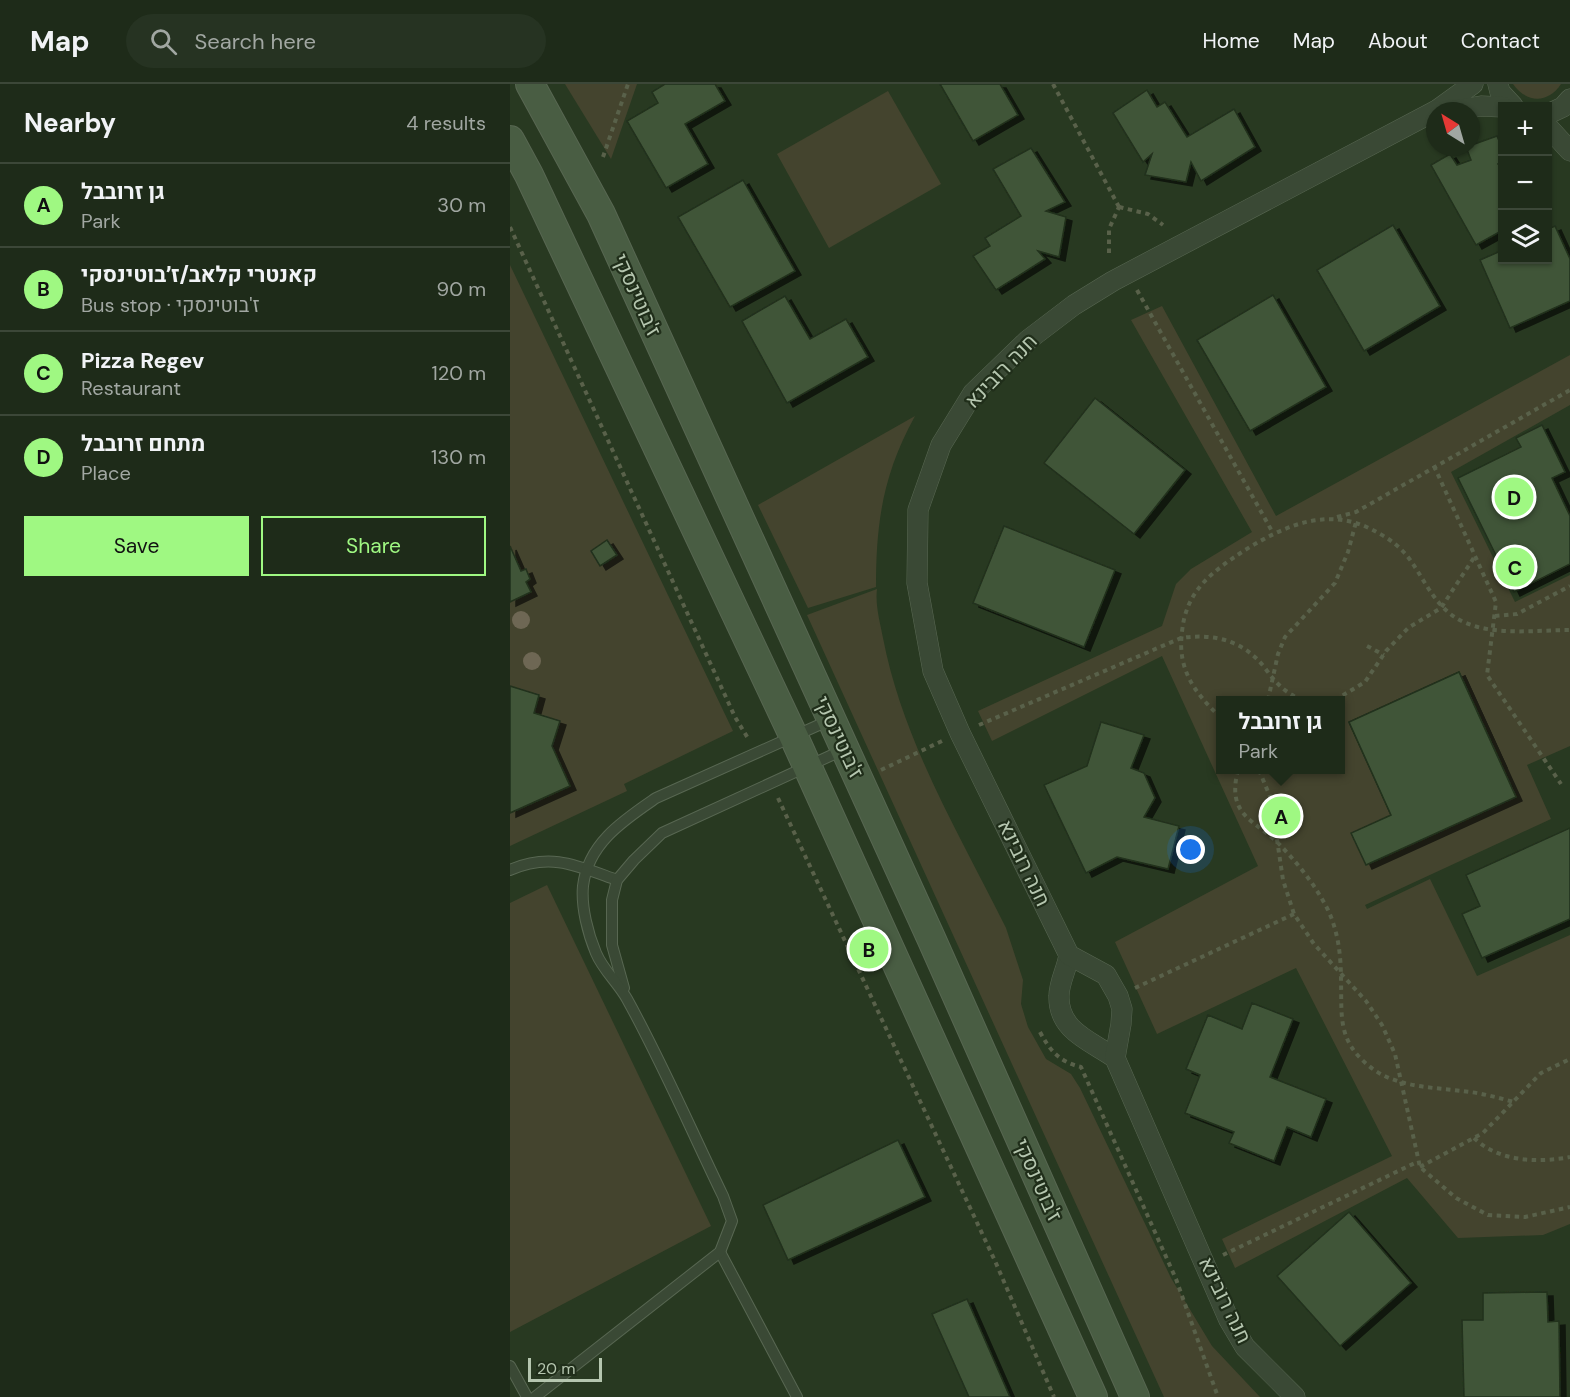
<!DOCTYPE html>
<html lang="en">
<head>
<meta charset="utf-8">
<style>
  body { margin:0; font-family:"DM Sans",Heebo,sans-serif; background:#263322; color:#f1f3f6 }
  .controls { position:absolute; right:18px; top:18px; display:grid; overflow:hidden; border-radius:0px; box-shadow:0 2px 4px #0004 }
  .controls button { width:54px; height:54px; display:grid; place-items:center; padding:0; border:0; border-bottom:2px solid #3c4738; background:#1e2b19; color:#f1f3f6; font:30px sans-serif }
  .compass { position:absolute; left:916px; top:18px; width:54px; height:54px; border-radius:50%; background:#1e2b19; box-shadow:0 2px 4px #0004; rotate:323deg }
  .scale { position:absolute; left:18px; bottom:15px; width:74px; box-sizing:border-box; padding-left:6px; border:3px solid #b5c6af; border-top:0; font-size:16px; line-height:21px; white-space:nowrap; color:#b5c6af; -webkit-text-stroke:4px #202e1a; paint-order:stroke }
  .you { position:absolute; left:681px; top:766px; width:21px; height:21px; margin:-15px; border:4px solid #fff; border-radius:50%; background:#1a73e8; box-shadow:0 0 0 9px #1a73e833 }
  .badge { display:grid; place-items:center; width:39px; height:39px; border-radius:50%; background:#9ff882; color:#111; font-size:20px; font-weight:700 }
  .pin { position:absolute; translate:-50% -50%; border:3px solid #fff; box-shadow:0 2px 6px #0006 }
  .popup { position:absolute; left:706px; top:612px; width:129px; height:78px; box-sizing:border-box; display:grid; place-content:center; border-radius:0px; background:#1e2b19; filter:drop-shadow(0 2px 4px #0005); font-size:20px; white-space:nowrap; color:#a1a7a2 }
  .popup b { font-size:22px; color:#f1f3f6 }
  .popup::after { content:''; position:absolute; left:50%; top:100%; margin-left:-12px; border:12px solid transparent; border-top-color:#1e2b19 }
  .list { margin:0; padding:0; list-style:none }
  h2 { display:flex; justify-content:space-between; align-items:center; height:78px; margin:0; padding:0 24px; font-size:26px }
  h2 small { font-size:20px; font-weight:400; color:#a1a7a2 }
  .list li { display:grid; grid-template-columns:39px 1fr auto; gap:18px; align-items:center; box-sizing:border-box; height:84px; padding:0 24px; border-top:2px solid #3c4738 }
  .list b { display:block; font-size:22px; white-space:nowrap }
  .list p { margin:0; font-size:20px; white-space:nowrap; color:#a1a7a2 }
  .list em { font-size:20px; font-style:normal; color:#a1a7a2 }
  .actions { display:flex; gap:12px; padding:18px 24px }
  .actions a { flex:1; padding:14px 0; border:2px solid #9ff882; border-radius:0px; text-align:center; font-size:21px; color:#9ff882 }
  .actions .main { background:#9ff882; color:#111 }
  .icon { flex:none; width:33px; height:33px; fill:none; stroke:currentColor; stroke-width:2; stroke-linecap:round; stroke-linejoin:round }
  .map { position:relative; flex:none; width:1060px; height:1313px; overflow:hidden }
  header { display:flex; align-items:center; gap:36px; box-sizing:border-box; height:84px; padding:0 30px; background:#1e2b19; border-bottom:2px solid #3c4738 }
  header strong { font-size:28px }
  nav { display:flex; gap:33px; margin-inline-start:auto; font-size:21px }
  .search { width:420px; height:54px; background:#263322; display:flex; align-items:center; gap:15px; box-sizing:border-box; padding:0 21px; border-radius:33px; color:#a1a7a2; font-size:22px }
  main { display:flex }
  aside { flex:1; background:#1e2b19 }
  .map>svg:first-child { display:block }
</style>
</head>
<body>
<header>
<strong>Map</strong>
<div class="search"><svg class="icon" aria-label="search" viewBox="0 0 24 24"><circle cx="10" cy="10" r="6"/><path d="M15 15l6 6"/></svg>Search here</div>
<nav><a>Home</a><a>Map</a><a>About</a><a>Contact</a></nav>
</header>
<main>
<aside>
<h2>Nearby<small>4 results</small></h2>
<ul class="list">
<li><span class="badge">A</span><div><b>גן זרובבל</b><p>Park</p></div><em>30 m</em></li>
<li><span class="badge">B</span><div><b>קאנטרי קלאב/ז׳בוטינסקי</b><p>Bus stop · ז'בוטינסקי</p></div><em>90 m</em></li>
<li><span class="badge">C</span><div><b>Pizza Regev</b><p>Restaurant</p></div><em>120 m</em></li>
<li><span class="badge">D</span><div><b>מתחם זרובבל</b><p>Place</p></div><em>130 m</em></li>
</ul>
<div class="actions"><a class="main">Save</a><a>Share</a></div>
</aside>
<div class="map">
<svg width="1060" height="1313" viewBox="0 0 1060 1313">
  <defs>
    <filter id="shadow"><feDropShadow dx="6" dy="4" stdDeviation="0" flood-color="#0009"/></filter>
  </defs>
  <rect width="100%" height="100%" fill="#283921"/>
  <g fill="#44442e" fill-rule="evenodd">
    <polygon points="55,0 127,0 101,75"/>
    <path d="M1003,0H1051C1038,20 1016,19 1003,0Z"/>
    <polygon points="378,7 431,100 319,164 267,70"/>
    <polygon points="0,181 223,647 114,700 117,707 0,762"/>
    <path d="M652,222L766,432L1060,271V321L941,388L1005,518L1060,491V662L1017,681L1041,735L855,821L857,825L920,795L967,892L1060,851V1140L1033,1151L948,1154L897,1094L725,1184L712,1155L882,1072L786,884L647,950L605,858L748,782L652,572L482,657L468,627L652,542L666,500L681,485L742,448L621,236ZM711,616H831V686H711Z"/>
    <path d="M405,332C373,390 366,438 366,503L298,524L248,421Z"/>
    <path d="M367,505C365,521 370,538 373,554C393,658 450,751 496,844L513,896L511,920L518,943L536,975L561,990L570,1004L661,1194L702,1262L750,1313H654L297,531Z"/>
    <polygon points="37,801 201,1142 0,1248 0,819"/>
  </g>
  <g fill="#405538" stroke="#21301c" stroke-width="1.5" filter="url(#shadow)">
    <polygon points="155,0 205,0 215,17 175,40 198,80 156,104 117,37 148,19 142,8"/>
    <polygon points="430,0 490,0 508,31 463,57"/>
    <polygon points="637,6 647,23 655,18 677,53 724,25 745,63 691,97 681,78 676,98 635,91 642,70 633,78 603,29"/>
    <polygon points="987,52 993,66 993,77 988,80 993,87 993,146 966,161 921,81 940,70 947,81 961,76 956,63"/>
    <polygon points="521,64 555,118 536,127 556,133 549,173 528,167 535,175 486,206 463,172 480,162 475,154 511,132 483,85"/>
    <polygon points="233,96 285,187 220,223 168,133"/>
    <polygon points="883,141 930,222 854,267 807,186"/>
    <polygon points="1045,142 1060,175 1060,217 1000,244 970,176 993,166 993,176 1038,176 1038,145"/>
    <polygon points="763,211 816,303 740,347 687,256"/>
    <polygon points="275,212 300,255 336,235 358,273 277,319 232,237"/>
    <polygon points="585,314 675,386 624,450 534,379"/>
    <polygon points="1032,341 1055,388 1042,394 1060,432 1060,480 1004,508 948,394 1011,363 1006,354"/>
    <polygon points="494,442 605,486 574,563 463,519"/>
    <polygon points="97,456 107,471 90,482 81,467"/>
    <polygon points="0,462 11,487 16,485 20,495 16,498 21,508 0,518"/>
    <polygon points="949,588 991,680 881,731 839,638"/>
    <polygon points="949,588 1006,713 856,781 841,749 881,731 839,638"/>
    <polygon points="0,602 29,611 24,629 50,637 42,662 60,702 0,729"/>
    <polygon points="591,638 634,651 621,684 634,689 645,714 634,733 669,742 658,785 607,773 576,789 534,701 577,682"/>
    <polygon points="1060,744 1060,835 972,874 952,830 970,822 956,791"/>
    <polygon points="742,919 783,935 760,993 816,1015 801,1053 777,1043 764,1077 719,1059 724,1048 675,1029 690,991 676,985 698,931 732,945"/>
    <polygon points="388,1056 415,1113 278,1176 253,1121"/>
    <polygon points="839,1128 901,1199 830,1262 767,1192"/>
    <polygon points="1037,1208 1038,1238 1049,1237 1050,1313 954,1313 952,1236 973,1236 973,1209"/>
    <polygon points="457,1215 500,1313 459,1313 422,1230"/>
  </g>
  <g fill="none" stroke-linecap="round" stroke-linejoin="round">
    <defs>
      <g id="lane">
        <path d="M0,786C41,768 68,782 107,796"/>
        <polyline points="114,904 102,861 102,816 107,796 124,776 152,749 333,666"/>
        <polyline points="210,1168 287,1313"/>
        <polyline points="0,1282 17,1313"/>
        <path d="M25,1313L210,1168L222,1137L213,1112C181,1046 152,978 117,915C108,899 93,886 86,869C78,850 71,823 73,802C78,759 114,736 146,714L320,636"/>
      </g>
      <g id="street">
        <polyline points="988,0 990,8 1003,22"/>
        <polyline points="927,26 963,0"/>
        <polyline points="942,27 971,22 993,23"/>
        <polyline points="1038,30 1053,23 1060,15"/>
        <polyline points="1038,43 1060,67"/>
        <path d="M559,871C557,885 549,898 549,912C548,947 581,957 605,974"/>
        <polyline points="785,1313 735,1263 719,1236 605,974 611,940 612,925 608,912 596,891 559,871 450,649 423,587 407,499 408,426 431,361 463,309 518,256 564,221 603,197 925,27"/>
      </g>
      <g id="secondary">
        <polyline points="20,0 91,130 421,854 625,1313"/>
        <polyline points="0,56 19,91 284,653 583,1313"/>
      </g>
    </defs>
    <use href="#lane" stroke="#586752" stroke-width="12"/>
    <use href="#street" stroke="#586752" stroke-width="21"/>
    <use href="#secondary" stroke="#586752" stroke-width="30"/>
    <g stroke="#59614a" stroke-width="4" stroke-dasharray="4.5 4.5" stroke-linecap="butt">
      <polyline points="543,0 609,123"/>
      <polyline points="93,73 118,0"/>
      <polyline points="609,123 638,130 653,141"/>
      <polyline points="0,143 225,633 239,656"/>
      <polyline points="599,169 599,145 609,123"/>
      <polyline points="627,206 763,449"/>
      <polyline points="924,382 986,518 977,591 1051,700"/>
      <polyline points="827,433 846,428 1060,306"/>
      <polyline points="985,532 1007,530 1060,502"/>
      <polyline points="857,562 874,571"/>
      <polyline points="758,616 768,570 775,553 825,499 838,468 846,438"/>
      <polyline points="788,616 799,616"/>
      <polyline points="825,616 855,598 876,567 898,544 931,524 965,472"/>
      <path d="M711,634C685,609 667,586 672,548C676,506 702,488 735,466C779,439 822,421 870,450C881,456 890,463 898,473C916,497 926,527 956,539C987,552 1027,546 1060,546"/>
      <path d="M469,641L671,554C705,549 734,557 755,584C765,598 774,608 790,615"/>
      <polyline points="371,686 432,657"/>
      <path d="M728,686C716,733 745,735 771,762C789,781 805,801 817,824C828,846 831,871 831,896C832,932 827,956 859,982C887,1005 926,1003 960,1008C975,1010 989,1014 1004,1018"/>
      <polyline points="749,686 761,715 773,796 784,830 804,860 856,917 872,941 885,970 910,1083 946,1114 978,1131 1015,1133 1060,1123"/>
      <polyline points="268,714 485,1177 544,1313"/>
      <polyline points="625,904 784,830"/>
      <path d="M530,948C540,967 550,978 571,983L666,1195L708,1313"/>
      <path d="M964,1054C989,1078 1028,1079 1060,1073"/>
      <polyline points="910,1083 973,1049 1031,989 1060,975"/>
      <polyline points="713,1171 907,1078"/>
    </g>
    <use href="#lane" stroke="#3a4935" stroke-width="10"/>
    <use href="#street" stroke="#3a4935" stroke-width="20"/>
    <use href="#secondary" stroke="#495d43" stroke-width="28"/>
  </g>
  <g fill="#6e6754">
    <circle cx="11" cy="536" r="9"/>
    <circle cx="22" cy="577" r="9"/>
  </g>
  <g text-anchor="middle" stroke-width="4.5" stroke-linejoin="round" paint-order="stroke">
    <g font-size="21" fill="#b5c6af" stroke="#202e1a">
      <text transform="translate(127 211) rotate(66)" y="7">ז'בוטינסקי</text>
      <text transform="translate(491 287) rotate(-46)" y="7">חנה רובינא</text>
      <text transform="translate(329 653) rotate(65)" y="7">ז'בוטינסקי</text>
      <text transform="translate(514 779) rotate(64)" y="7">חנה רובינא</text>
      <text transform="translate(528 1096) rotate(66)" y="7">ז'בוטינסקי</text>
      <text transform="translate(715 1216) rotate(64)" y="7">חנה רובינא</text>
    </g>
  </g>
</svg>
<div class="controls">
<button>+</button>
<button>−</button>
<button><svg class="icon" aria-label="layers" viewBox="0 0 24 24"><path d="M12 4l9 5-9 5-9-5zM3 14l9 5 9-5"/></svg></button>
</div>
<svg class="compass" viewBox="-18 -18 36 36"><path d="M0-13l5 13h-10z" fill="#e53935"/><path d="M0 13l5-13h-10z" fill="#a1a7a2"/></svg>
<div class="scale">20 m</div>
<div class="you"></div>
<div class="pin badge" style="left:771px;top:732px">A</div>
<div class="popup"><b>גן זרובבל</b>Park</div>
<div class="pin badge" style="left:359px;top:865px">B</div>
<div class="pin badge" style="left:1005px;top:483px">C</div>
<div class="pin badge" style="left:1004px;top:413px">D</div>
</div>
</main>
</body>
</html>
